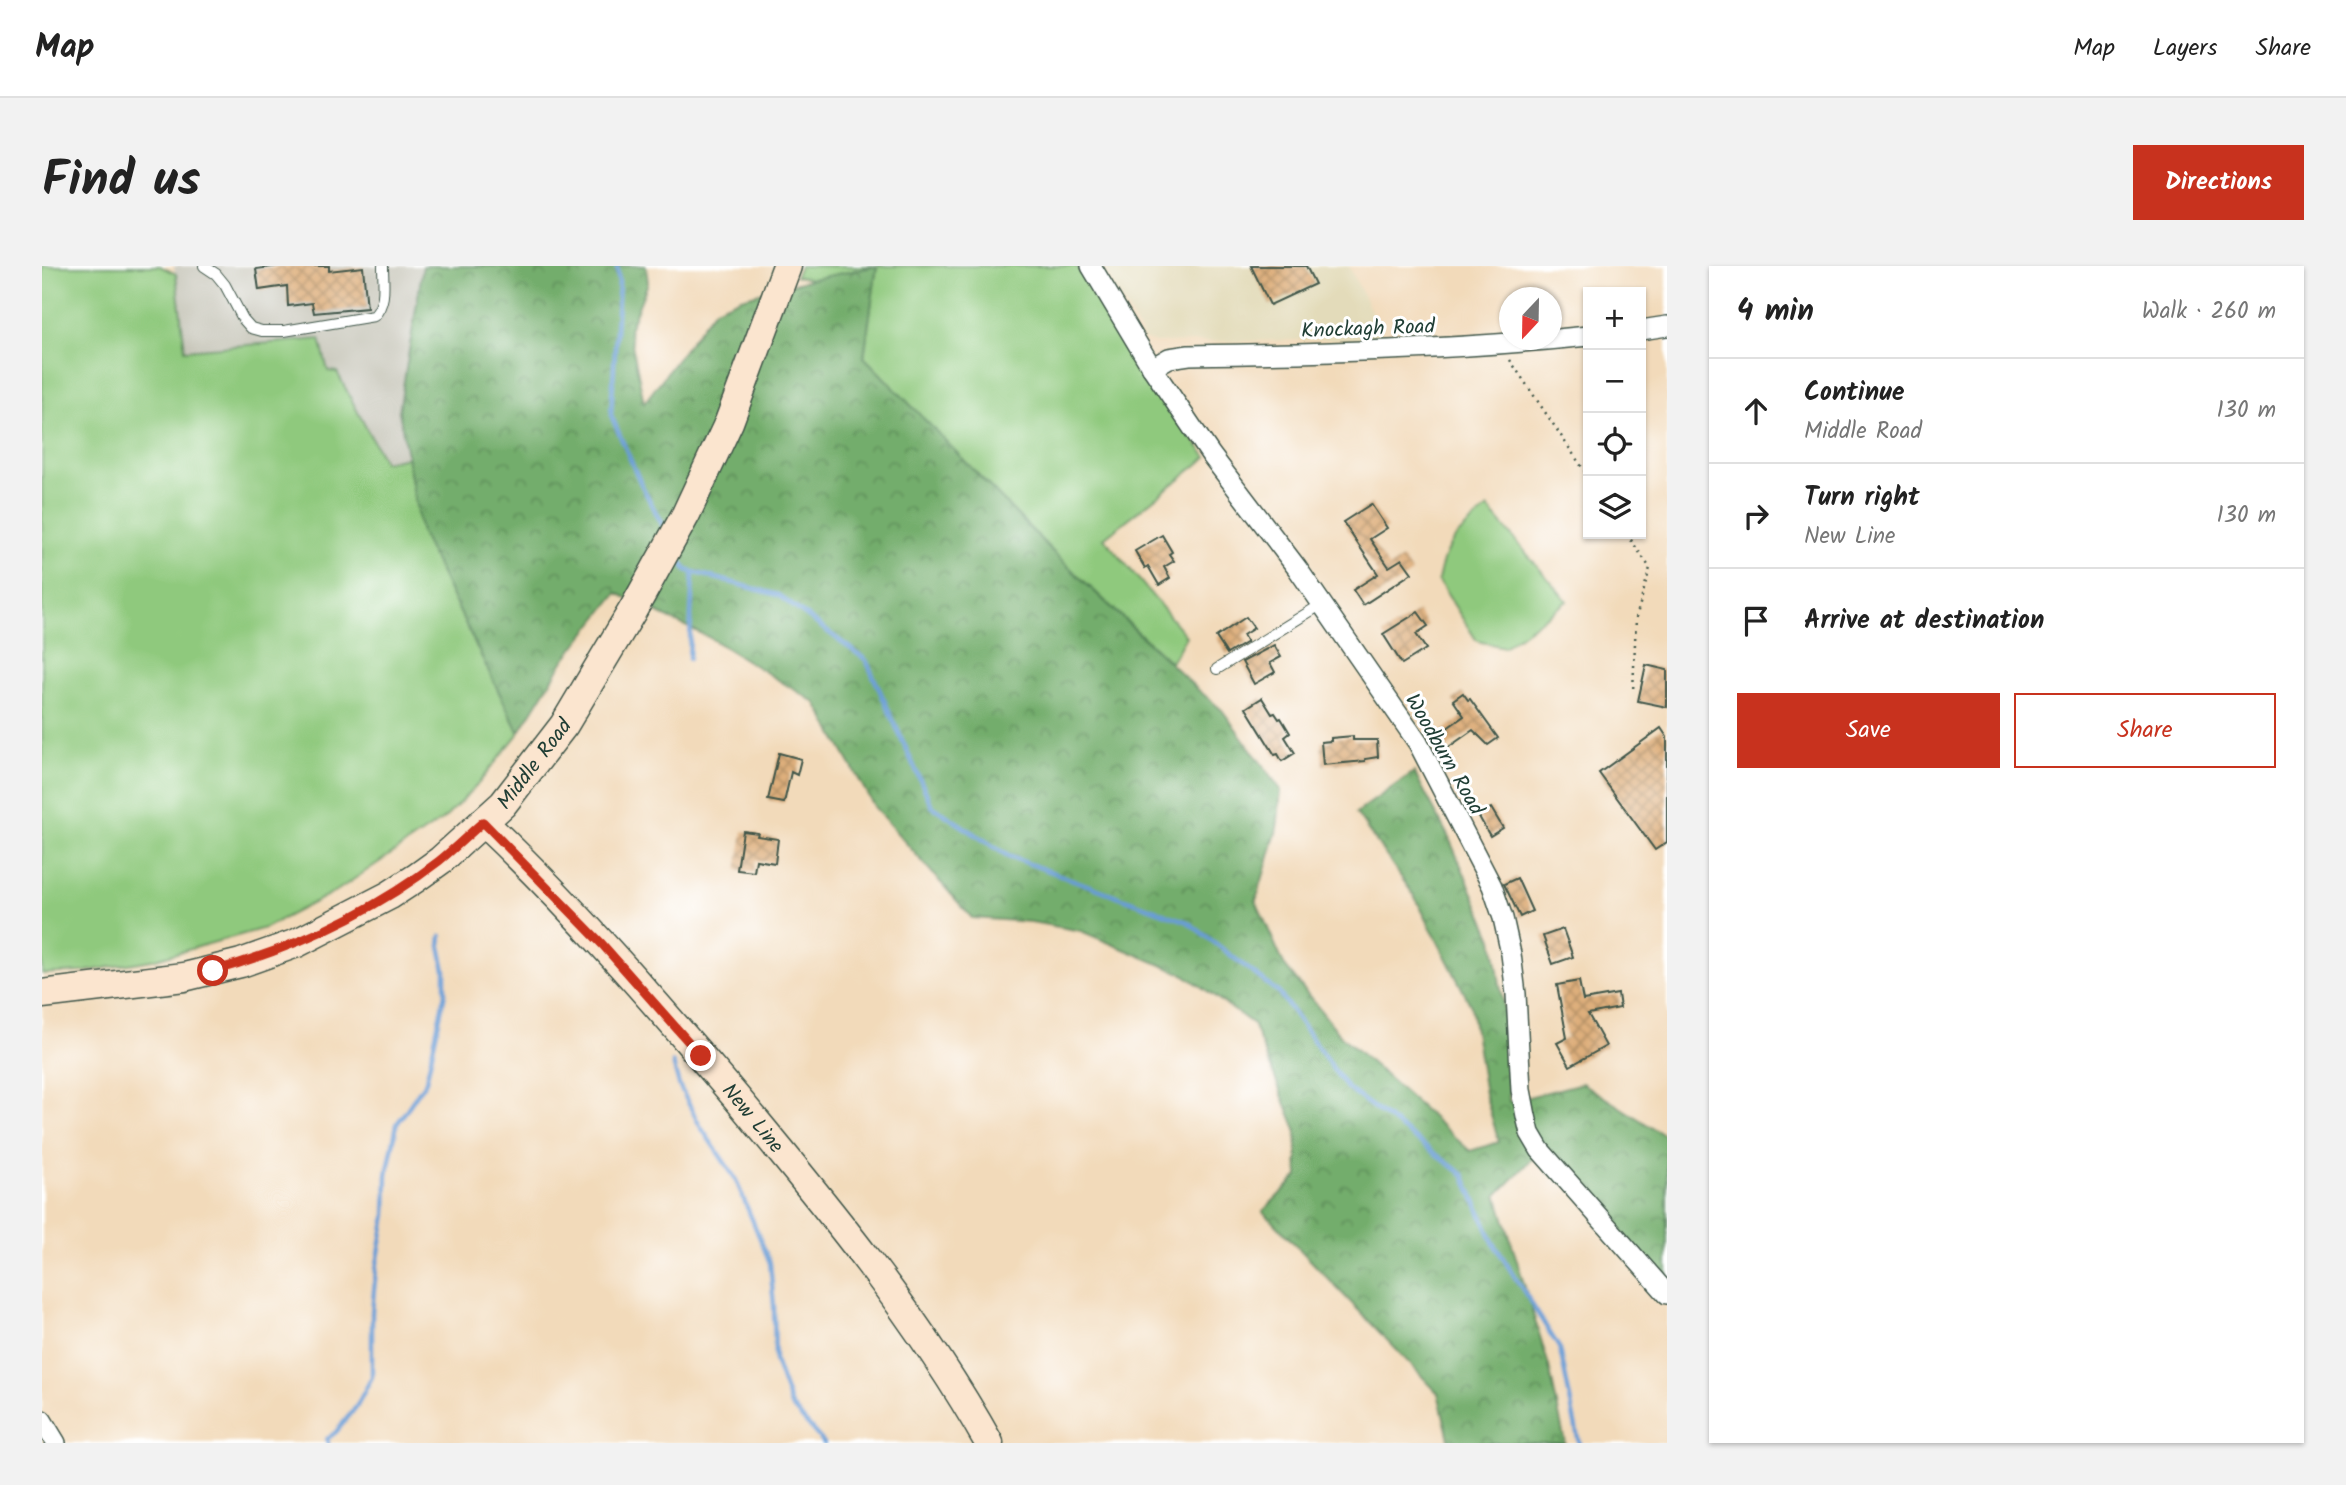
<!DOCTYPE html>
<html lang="en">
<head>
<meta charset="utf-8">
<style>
  body { margin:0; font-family:Kalam,sans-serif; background:#f2f2f2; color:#222 }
  .controls { position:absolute; right:21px; top:21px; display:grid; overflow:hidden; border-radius:0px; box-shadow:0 2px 5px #0004 }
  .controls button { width:63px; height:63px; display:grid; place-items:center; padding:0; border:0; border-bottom:2px solid #e0e0e0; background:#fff; color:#222; font:35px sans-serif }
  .compass { position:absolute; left:1457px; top:21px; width:63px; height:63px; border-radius:50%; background:#fff; box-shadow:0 2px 5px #0004; rotate:202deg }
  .stop { position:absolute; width:21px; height:21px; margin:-16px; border:5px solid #c8321e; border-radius:50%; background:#fff }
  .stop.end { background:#c8321e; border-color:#fff; box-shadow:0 2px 7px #0008 }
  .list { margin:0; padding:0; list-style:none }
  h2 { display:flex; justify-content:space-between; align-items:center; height:91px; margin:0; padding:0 28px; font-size:30px }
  h2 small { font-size:23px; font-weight:400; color:#767676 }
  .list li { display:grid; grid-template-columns:46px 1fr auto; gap:21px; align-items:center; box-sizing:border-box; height:105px; padding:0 28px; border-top:2px solid #e0e0e0 }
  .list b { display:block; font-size:26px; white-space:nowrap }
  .list p { margin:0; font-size:23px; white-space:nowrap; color:#767676 }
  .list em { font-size:23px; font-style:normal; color:#767676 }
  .actions { display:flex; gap:14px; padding:21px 28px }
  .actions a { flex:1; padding:16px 0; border:2px solid #c8321e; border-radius:0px; text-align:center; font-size:24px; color:#c8321e }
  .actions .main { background:#c8321e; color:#fff }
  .icon { flex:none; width:38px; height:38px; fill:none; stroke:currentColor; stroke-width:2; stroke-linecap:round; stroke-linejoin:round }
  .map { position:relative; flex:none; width:1625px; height:1177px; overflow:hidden; border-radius:0px }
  header { display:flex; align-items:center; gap:42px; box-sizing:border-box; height:98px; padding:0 35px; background:#fff; border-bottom:2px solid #e0e0e0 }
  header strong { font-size:33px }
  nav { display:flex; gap:38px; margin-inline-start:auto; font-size:24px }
  .intro { display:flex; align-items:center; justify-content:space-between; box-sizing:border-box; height:168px; padding:0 42px }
  h1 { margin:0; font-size:49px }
  .button { padding:18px 32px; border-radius:0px; background:#c8321e; color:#fff; font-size:24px; font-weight:700 }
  main { display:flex; gap:42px; padding:0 42px }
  aside { flex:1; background:#fff; border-radius:0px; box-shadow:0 2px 5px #0004 }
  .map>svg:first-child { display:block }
</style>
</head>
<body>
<header>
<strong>Map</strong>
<nav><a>Map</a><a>Layers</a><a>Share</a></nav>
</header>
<div class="intro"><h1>Find us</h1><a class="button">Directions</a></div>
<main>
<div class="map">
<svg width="1625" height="1177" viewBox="0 0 1625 1177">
  <defs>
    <pattern id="forest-crowns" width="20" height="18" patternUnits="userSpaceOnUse" patternTransform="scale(1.75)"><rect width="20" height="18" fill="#73ad6c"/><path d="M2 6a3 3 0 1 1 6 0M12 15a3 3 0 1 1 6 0" fill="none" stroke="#5e8e5a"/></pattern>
    <pattern id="building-cross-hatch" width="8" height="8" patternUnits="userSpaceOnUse" patternTransform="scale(1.75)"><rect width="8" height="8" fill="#deaf7c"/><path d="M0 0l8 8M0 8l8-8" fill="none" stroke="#b39066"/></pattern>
  </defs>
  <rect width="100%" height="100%" fill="#fff"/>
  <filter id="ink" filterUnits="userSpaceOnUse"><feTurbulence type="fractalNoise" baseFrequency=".0143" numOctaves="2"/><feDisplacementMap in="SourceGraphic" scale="14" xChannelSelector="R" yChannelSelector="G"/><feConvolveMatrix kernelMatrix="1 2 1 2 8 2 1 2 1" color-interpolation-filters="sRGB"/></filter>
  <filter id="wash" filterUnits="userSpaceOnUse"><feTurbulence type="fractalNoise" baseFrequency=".00686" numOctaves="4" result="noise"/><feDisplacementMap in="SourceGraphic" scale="28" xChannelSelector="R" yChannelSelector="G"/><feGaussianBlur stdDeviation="1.57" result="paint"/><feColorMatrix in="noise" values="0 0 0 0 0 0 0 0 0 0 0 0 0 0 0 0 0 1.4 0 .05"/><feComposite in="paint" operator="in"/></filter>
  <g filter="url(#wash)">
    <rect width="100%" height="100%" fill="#f2daba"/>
    <polygon fill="#e3dbba" points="1061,0 1307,0 1342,72 1113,77 1102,73"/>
    <polygon fill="#c6c5b8" points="132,0 381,0 357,145 365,191 342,196 295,106 286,106 278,73 143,84"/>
    <g fill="#8fc97d" stroke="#578358" stroke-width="2">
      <polygon points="0,0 118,0 134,8 143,84 278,73 286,105 295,106 342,196 365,191 379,267 477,467 436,518 404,551 296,624 223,662 110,694 40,706 0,708"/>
      <polygon points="758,0 831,0 789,10 770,13 753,10"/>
      <polygon points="835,0 1035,0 1098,107 1165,191 1062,272 1144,370 1129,397 1009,284 822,91"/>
      <path d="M1446,242L1525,335L1462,381L1435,375L1396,314C1404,273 1416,268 1446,242Z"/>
    </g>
    <polygon fill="url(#forest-crowns)" stroke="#497550" stroke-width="2" points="381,0 604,0 606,17 587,63 602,137 673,43 699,32 770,13 835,0 822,91 1009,284 1154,422 1180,444 1239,524 1235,563 1214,635 1242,699 1299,770 1428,885 1457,876 1443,828 1429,740 1373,631 1314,547 1372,506 1406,570 1451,673 1466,770 1467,836 1540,817 1625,871 1625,1017 1503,880 1455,929 1507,1100 1523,1177 1408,1177 1396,1127 1221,945 1256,910 1254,863 1211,758 1143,709 1039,665 989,656 930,652 833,542 774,437 666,371 575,327 522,394 477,467 379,267 357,145"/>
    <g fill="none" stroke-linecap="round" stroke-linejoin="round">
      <g stroke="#699dd5" stroke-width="4.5">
        <polyline points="575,0 577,17 569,149 599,218 623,264"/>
        <polyline points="635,288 644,304 736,329 824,394 890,540 966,590 1146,656 1237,727 1305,822 1422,909 1451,976 1518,1083 1537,1177"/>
        <polyline points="647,393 651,306"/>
        <polyline points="631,797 637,819 658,860 693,912 728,997 732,1040 733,1095 749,1140 782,1177"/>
        <polyline points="286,1177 285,1173 294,1166 314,1141 330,1111 330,1046 334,1003 344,949 345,909 355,858 384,815 403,727 403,704 398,680 399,670"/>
      </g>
    </g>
    <g id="blocks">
      <g fill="url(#building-cross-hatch)">
        <polygon points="237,0 287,0 287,5 321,1 325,42 272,47 270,37 246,40 245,20 217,24 214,3"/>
        <polygon points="1209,0 1264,0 1273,18 1228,39"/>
        <polygon points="1329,238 1345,262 1328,273 1347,301 1360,293 1370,307 1321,339 1311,324 1336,308 1301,256"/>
        <polygon points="1120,269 1130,286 1127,288 1132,295 1122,301 1128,312 1117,319 1106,300 1103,302 1093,285"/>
        <polygon points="1376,346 1386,360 1374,368 1384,383 1360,398 1341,368"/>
        <polygon points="1204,351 1212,362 1201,369 1205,376 1185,388 1174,371"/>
        <polygon points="1232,379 1239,391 1228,397 1233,406 1212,418 1200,396"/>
        <polygon points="1604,399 1625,404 1625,441 1596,435"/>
        <polygon points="1421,427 1426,434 1428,433 1456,472 1446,479 1431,464 1401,485 1391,472 1422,450 1411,434"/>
        <polygon points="1220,432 1230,448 1233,447 1237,453 1239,452 1248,467 1243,471 1253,487 1240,495 1236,488 1233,489 1204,442"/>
        <polygon points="1619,462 1625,471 1625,576 1613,584 1557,507"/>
        <polygon points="1311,470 1311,474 1335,474 1336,491 1323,493 1323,495 1281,499 1279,476 1289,475 1289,472"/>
        <polygon points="737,487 759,493 755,509 749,506 742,537 726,534"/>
        <polygon points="1449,542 1461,562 1448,570 1436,549"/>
        <polygon points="701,565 716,567 715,570 736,573 733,597 714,594 712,606 695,604"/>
        <polygon points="1475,612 1490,645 1478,651 1462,618"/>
        <polygon points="1521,663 1531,691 1511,698 1501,670"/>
        <polygon points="1537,715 1541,734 1576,728 1578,742 1546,748 1564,780 1528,800 1515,777 1525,772 1515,719"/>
      </g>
    </g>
  </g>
  <g filter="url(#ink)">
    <use href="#blocks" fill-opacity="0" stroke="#3f5548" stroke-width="2"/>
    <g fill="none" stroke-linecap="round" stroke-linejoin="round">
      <defs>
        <g id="lane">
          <path d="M162,0L174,8L183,19L201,53L209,62L220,65H242L332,50C345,36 341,18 341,0"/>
          <polyline points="1175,403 1280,338"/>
        </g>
        <g id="street">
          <polyline points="1049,0 1110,102 1169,189 1255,302 1376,477 1450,620 1461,652 1469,688 1474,728 1479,824 1484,850 1488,867 1498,884 1625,1028"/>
          <polyline points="1599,64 1625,60"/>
          <path d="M1110,102L1127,92L1147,89C1281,87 1413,84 1546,70"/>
          <polyline points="0,1154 14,1177"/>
        </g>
        <g id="secondary">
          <path id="s1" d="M441,556C531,641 613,736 693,830C784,939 877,1052 947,1177"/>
          <path id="s2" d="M0,728L142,711L199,697L255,677L348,629L374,612L399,594L461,538L522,459L592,342L644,248L687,156L745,0"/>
        </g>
      </defs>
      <use href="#lane" stroke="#3f5548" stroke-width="12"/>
      <use href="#street" stroke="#3f5548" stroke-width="22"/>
      <use href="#secondary" stroke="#3f5548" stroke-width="31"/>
      <g stroke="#3f5548" stroke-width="2.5" stroke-dasharray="2 5" stroke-linecap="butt">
        <polyline points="1468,94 1546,210"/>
        <polyline points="1585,268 1608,302 1594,352 1591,426"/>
      </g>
      <use href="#lane" stroke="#fff" stroke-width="10"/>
      <use href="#street" stroke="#fff" stroke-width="19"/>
      <use href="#secondary" stroke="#fbe5cf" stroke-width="28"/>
    </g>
  </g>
  <g fill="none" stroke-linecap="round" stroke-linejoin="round" filter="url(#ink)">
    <path stroke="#c8321e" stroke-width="9" d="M171,705C252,682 330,647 397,595C412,583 426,569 441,556L560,678L659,790"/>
  </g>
  <g text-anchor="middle" stroke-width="6" stroke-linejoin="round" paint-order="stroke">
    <g font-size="21" fill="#1f3d34" stroke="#fff">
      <text transform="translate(1326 62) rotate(-2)" y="7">Knockagh Road</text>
      <text transform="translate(1403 488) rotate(60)" y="7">Woodburn Road</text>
      <text dy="7" stroke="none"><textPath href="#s2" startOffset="562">Middle Road</textPath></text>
      <text dy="7" stroke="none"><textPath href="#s1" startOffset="401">New Line</textPath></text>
    </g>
  </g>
</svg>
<div class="controls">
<button>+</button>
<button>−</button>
<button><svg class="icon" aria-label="locate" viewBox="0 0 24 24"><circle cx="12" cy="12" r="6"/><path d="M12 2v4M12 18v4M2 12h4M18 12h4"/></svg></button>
<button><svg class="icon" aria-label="layers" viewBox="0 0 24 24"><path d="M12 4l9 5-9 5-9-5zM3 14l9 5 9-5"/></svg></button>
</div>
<svg class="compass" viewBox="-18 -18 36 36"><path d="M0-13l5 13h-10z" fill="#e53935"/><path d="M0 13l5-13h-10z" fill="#767676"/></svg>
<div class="stop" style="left:171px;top:705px"></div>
<div class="stop end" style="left:659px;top:790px"></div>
</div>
<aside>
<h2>4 min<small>Walk · 260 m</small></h2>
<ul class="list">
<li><svg class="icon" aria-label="ahead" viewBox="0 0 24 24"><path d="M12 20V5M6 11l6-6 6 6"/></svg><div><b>Continue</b><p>Middle Road</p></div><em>130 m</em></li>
<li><svg class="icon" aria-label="right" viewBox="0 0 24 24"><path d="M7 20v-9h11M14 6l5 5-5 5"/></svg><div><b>Turn right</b><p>New Line</p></div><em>130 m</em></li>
<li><svg class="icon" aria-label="arrive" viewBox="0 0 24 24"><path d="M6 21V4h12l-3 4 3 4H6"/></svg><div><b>Arrive at destination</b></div></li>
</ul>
<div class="actions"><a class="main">Save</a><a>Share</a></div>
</aside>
</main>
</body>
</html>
